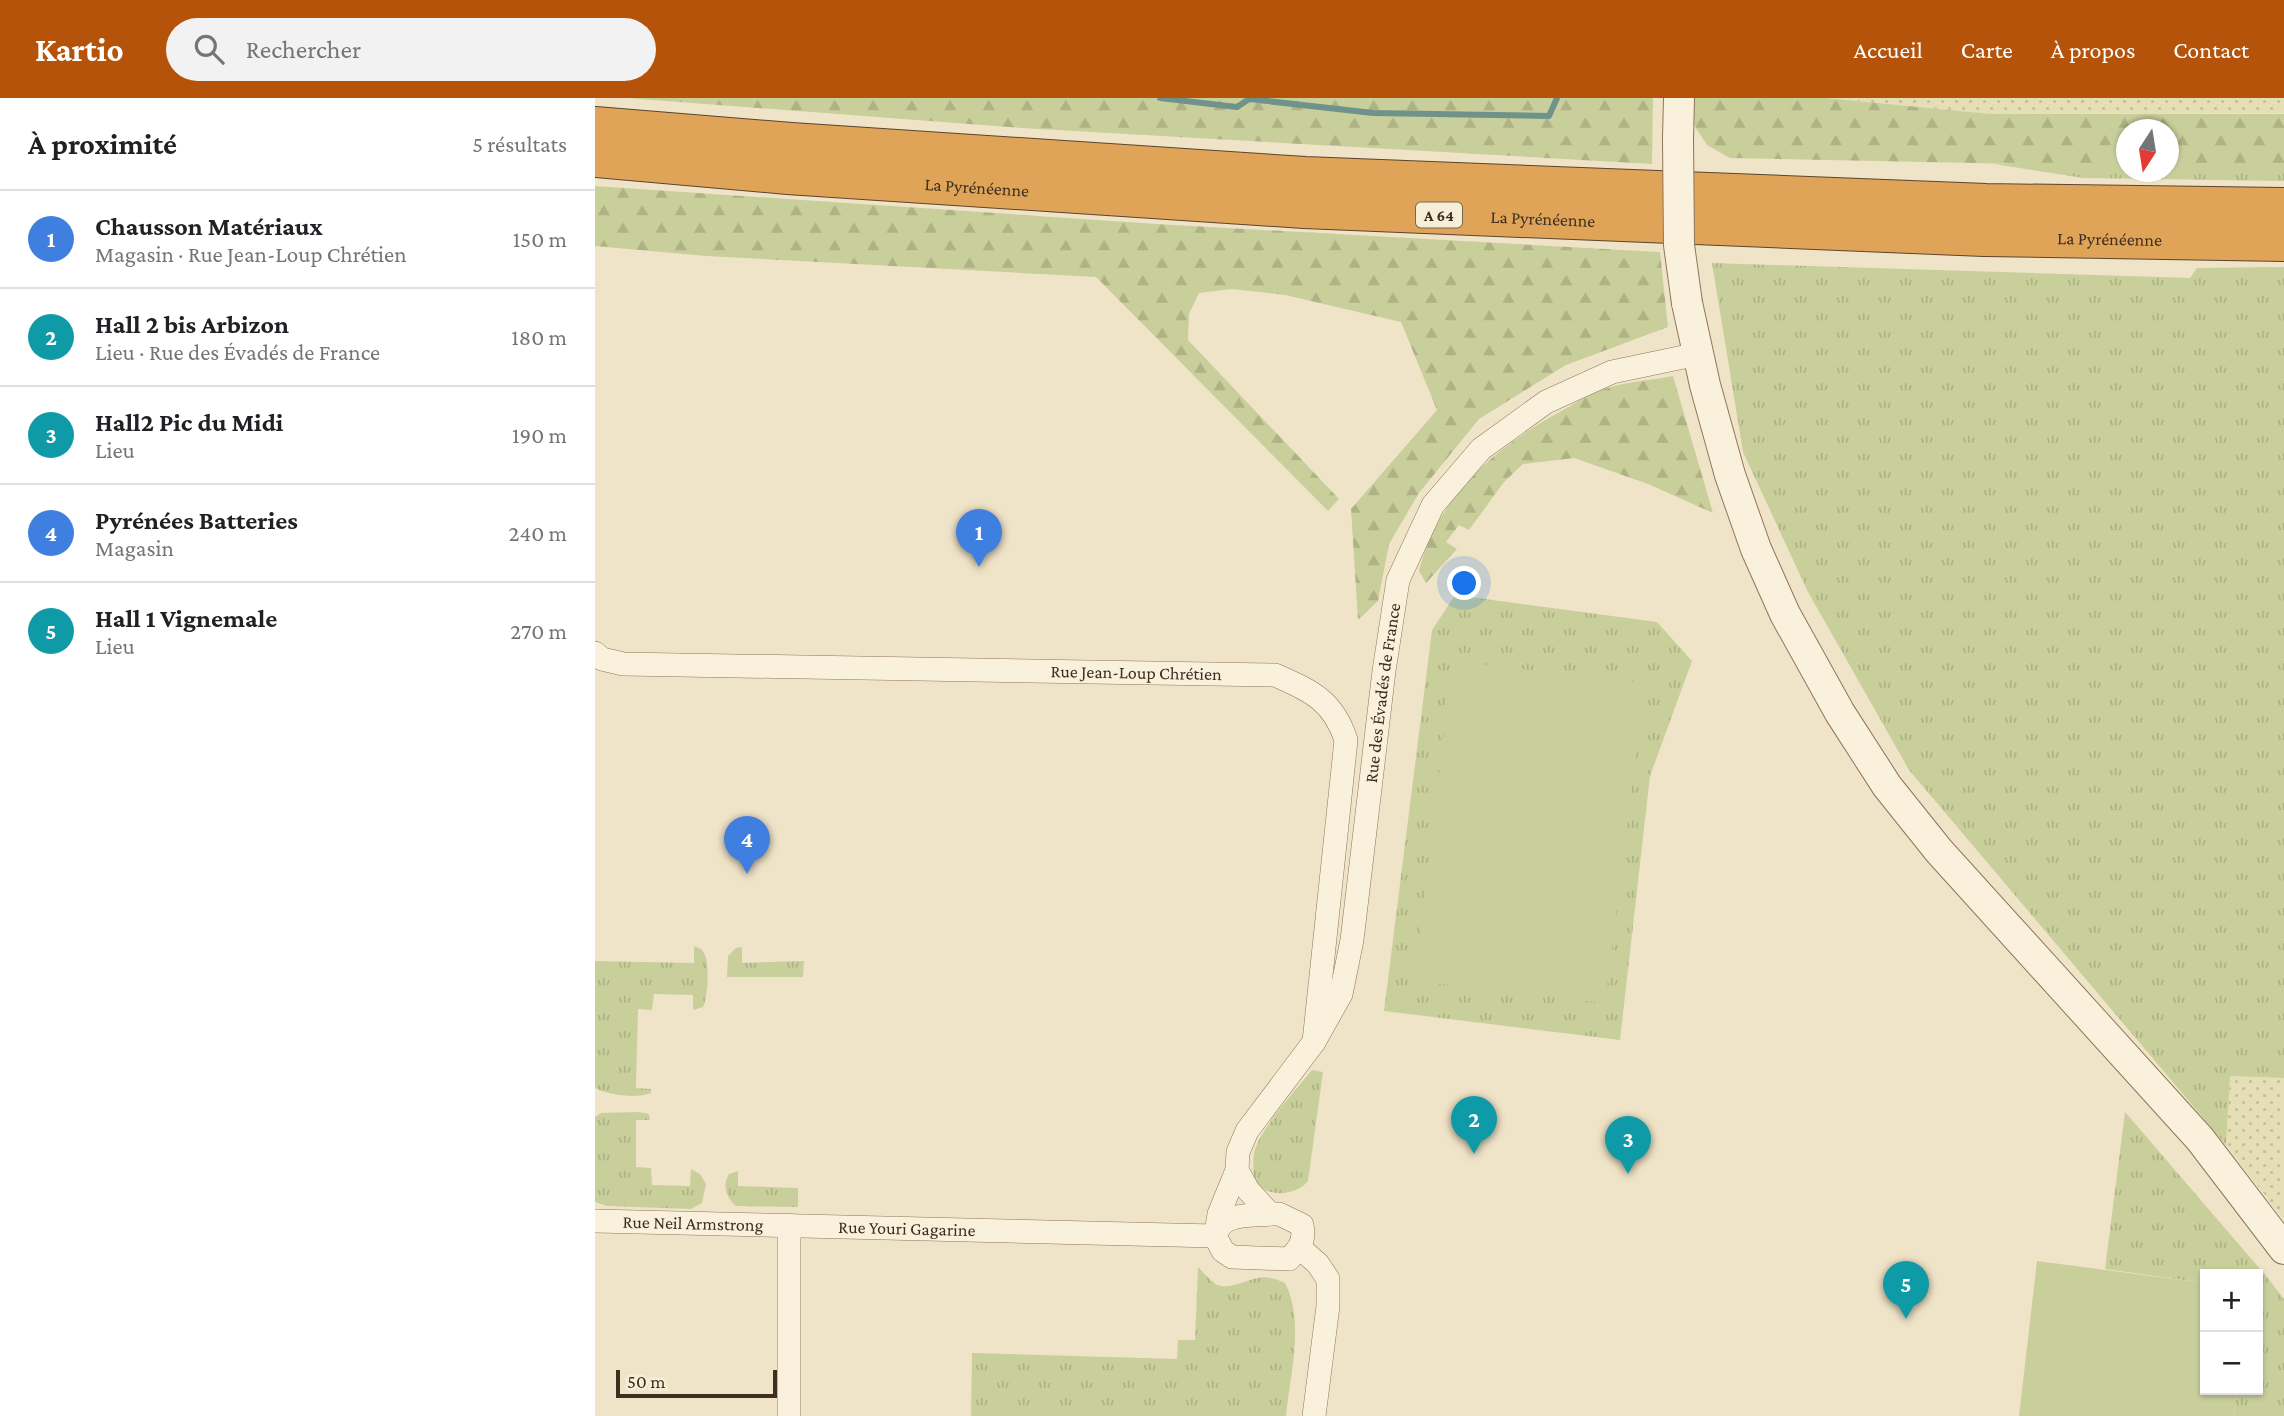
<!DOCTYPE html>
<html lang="fr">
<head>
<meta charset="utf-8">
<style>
  body { margin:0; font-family:"Crimson Pro",serif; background:#f2f2f2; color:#202124 }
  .controls { position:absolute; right:21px; bottom:21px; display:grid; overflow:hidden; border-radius:0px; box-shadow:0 2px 5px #0004 }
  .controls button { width:63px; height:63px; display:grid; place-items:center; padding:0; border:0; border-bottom:2px solid #e0e0e0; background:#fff; color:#202124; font:35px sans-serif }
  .compass { position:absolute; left:1521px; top:21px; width:63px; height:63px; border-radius:50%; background:#fff; box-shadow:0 2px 5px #0004; rotate:192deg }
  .scale { position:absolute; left:21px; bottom:18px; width:161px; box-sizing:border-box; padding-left:7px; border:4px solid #3d2e20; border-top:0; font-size:19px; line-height:24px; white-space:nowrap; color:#3d2e20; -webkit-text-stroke:5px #f7eed8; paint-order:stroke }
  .you { position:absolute; left:870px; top:486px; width:24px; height:24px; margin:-18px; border:5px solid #fff; border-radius:50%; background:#1a73e8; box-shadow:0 0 0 10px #1a73e833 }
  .badge { display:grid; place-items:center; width:46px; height:46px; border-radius:50%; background:#b45309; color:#fff; font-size:23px; font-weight:700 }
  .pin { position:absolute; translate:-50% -58px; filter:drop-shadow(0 2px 4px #0008) }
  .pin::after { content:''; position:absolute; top:37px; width:24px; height:21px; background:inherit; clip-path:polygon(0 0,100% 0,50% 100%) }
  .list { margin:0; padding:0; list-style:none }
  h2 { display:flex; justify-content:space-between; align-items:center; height:91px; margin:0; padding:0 28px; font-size:30px }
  h2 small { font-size:23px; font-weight:400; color:#757577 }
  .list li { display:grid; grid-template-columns:46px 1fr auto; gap:21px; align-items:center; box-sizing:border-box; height:98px; padding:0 28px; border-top:2px solid #e0e0e0 }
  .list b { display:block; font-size:26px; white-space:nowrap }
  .list p { margin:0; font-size:23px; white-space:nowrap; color:#757577 }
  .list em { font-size:23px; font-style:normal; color:#757577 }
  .icon { flex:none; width:38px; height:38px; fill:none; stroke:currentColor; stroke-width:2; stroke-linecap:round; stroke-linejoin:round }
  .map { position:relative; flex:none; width:1689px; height:1318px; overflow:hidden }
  header { display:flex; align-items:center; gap:42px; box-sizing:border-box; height:98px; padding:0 35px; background:#b45309; color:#fff }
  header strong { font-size:33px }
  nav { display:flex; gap:38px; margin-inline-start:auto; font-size:24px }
  .search { width:490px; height:63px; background:#f2f2f2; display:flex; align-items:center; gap:18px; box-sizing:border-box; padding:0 24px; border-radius:38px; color:#757577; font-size:26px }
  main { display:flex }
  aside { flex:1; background:#fff }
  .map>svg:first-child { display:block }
</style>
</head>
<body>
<header>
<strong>Kartio</strong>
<div class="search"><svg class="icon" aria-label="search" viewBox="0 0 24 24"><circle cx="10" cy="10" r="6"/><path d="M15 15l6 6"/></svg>Rechercher</div>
<nav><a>Accueil</a><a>Carte</a><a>À propos</a><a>Contact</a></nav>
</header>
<main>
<aside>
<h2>À proximité<small>5 résultats</small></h2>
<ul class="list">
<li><span class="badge" style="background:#3f7fe0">1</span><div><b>Chausson Matériaux</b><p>Magasin · Rue Jean-Loup Chrétien</p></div><em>150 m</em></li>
<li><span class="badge" style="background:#0f9aa8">2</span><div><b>Hall 2 bis Arbizon</b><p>Lieu · Rue des Évadés de France</p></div><em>180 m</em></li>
<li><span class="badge" style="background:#0f9aa8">3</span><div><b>Hall2 Pic du Midi</b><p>Lieu</p></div><em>190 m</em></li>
<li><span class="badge" style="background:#3f7fe0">4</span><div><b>Pyrénées Batteries</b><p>Magasin</p></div><em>240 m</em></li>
<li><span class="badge" style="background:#0f9aa8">5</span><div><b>Hall 1 Vignemale</b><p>Lieu</p></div><em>270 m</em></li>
</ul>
</aside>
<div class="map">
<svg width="1689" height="1318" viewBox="0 0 1689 1318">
  <defs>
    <pattern id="farmland-dots" width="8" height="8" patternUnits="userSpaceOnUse" patternTransform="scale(1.75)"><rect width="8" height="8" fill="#e6deb5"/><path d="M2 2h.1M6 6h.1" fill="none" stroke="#c6bf9b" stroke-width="1.8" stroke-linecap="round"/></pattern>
    <pattern id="grass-tufts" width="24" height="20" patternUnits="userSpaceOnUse" patternTransform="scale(1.75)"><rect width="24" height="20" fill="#c9cf9b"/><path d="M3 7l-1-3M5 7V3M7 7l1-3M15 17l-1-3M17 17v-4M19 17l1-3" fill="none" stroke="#aeb285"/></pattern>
    <pattern id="forest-firs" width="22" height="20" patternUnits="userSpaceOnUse" patternTransform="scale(1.75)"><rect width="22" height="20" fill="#c9cf9b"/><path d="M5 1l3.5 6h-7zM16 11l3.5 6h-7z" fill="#aeb285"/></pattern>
  </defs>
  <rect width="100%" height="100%" fill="#f0e4c8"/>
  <g fill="url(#farmland-dots)">
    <polygon points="1231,0 1689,0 1689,15 1395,16"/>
    <polygon points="1635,978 1689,980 1689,1122 1631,1047"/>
  </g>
  <g fill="url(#grass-tufts)">
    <polygon points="1689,62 1689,83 1488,80 1399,66 1531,64 1532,74 1574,74 1574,63"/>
    <polygon points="1117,165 1595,180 1602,170 1689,169 1689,980 1635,978 1631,1047 1314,672 1213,494 1148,354"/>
    <polygon points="860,497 1062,524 1097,563 1055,678 1025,942 789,913 837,532"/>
    <path d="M99,848C104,850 106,850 109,855C115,864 113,899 108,909L98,912V897L59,896L57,912L43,911L41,990L56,991V995C41,1001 14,997 0,990V863L99,865Z"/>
    <polygon points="147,849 147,865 209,863 208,879 132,879 133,858 141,850"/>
    <path d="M717,972L728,974L713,1083C701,1099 665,1101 659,1078C658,1072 658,1062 659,1056C661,1036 703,989 717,972Z"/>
    <polygon points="43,1014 54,1016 55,1022 41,1022 41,1069 56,1070 57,1087 95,1088 96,1071 105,1076 111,1086 107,1105 96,1111 12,1108 0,1104 0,1019 6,1015"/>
    <polygon points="1530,1014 1672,1179 1689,1201 1689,1318 1639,1318 1641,1292 1663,1292 1663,1176 1610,1176 1610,1185 1510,1171"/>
    <path d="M143,1073V1088L203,1090V1109L141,1108C131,1099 127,1088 134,1076Z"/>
    <path d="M603,1169C608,1174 613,1180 619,1185C632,1194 649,1182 663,1180C672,1178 682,1181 690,1185C710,1223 695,1277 691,1318H376L377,1255L582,1261L583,1242H600Z"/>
  </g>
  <g fill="url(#forest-firs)">
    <polygon points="32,0 1058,0 1057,66 426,30"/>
    <polygon points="1098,0 1231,0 1395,16 1689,16 1689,67 1574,69 1574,32 1532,32 1531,68 1135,60 1112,47 1097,24"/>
    <polygon points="0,88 562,126 1065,154 1073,229 971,267 884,321 824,395 794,446 783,503 763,522 756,411 842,312 806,224 690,197 637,191 604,195 594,216 593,242 744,401 733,413 501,179 111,158 0,148"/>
    <path d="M1078,278L1118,415L1053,386L979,360L928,366L909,384L874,432L864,427L851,444L862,451L831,485L824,473C843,396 903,347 970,311C981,305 992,297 1004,293C1023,285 1056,282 1078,278Z"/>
  </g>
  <g fill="#c9cf9b">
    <polygon points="857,563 1050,585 1010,905 820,883"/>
    <polygon points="1442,1163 1610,1185 1610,1292 1641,1292 1639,1318 1424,1318"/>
  </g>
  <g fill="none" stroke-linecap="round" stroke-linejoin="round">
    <polyline stroke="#6f938a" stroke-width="6" points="565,0 642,9 654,1 778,15 954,18 962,0"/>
    <defs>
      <g id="minor">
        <path id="s1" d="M0,555L7,561L28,566L680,577C716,593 738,602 751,642L719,944"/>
        <polyline points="642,1072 653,1092 675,1116"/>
        <path d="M675,1116H684L707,1127C710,1143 705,1150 694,1161L637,1159L628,1153L620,1138C626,1114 655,1118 675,1116Z"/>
        <path id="s2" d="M0,1123L620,1138"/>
        <path id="s3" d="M622,1129L624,1116L642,1072L643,1054L652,1033L719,944L746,896L757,842L789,573L803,482L838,407L886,351L951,304L1017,274L1103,256"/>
        <polyline points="705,1150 723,1166 733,1181 733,1208 719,1318"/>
        <polyline points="194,1318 194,1127"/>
      </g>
      <g id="tertiary">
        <polyline points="1083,41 1084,0"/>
        <polyline points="1092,205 1110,287 1135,377 1161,451 1190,516 1245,615 1292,688 1344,753 1605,1041 1689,1151"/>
      </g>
      <g id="motorway">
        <polyline points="0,28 196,44 710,78 1391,105 1689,109"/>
        <path id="s4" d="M0,60L193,77L709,111L1389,139L1689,144"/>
      </g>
    </defs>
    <use href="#minor" stroke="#8d765c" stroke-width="24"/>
    <use href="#tertiary" stroke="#8d765c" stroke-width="32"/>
    <use href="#motorway" stroke="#5b4430" stroke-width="40"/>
    <use href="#minor" stroke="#faf1dc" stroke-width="23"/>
    <use href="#tertiary" stroke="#faf1dc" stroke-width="30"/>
    <use href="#motorway" stroke="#e0a458" stroke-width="38"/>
    <defs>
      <polyline id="tertiary-bridge" points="1083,41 1084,147 1092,205"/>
    </defs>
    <use href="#tertiary-bridge" stroke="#8d765c" stroke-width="32" stroke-linecap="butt"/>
    <use href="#tertiary-bridge" stroke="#faf1dc" stroke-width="30"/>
  </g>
  <g text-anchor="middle" stroke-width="5" stroke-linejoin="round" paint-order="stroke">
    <rect fill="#f7eed8" stroke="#756857" stroke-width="2" x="821" y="104.5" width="46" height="25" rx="5"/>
    <g font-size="16" font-weight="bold" fill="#3d2e20">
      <text x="844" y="123">A 64</text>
    </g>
    <g font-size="18" fill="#3d2e20" stroke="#f7eed8">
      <text dy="6" stroke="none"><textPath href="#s4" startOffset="383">La Pyrénéenne</textPath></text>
      <text dy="6" stroke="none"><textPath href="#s4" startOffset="950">La Pyrénéenne</textPath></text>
      <text dy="6" stroke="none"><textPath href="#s4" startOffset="1517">La Pyrénéenne</textPath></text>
      <text dy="6" stroke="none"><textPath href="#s1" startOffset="544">Rue Jean-Loup Chrétien</textPath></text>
      <text dy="6" stroke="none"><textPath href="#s3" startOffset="572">Rue des Évadés de France</textPath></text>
      <text dy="6" stroke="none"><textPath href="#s2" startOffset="98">Rue Neil Armstrong</textPath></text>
      <text dy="6" stroke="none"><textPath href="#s2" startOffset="312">Rue Youri Gagarine</textPath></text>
    </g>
  </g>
</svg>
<div class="controls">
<button>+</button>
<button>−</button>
</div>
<svg class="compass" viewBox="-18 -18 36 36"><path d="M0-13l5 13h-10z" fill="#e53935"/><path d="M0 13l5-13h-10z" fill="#757577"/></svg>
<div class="scale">50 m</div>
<div class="you"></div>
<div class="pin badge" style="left:384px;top:469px;background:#3f7fe0">1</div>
<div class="pin badge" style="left:879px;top:1056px;background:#0f9aa8">2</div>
<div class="pin badge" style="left:1033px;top:1076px;background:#0f9aa8">3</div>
<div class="pin badge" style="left:152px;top:776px;background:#3f7fe0">4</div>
<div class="pin badge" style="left:1311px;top:1221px;background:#0f9aa8">5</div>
</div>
</main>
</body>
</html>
